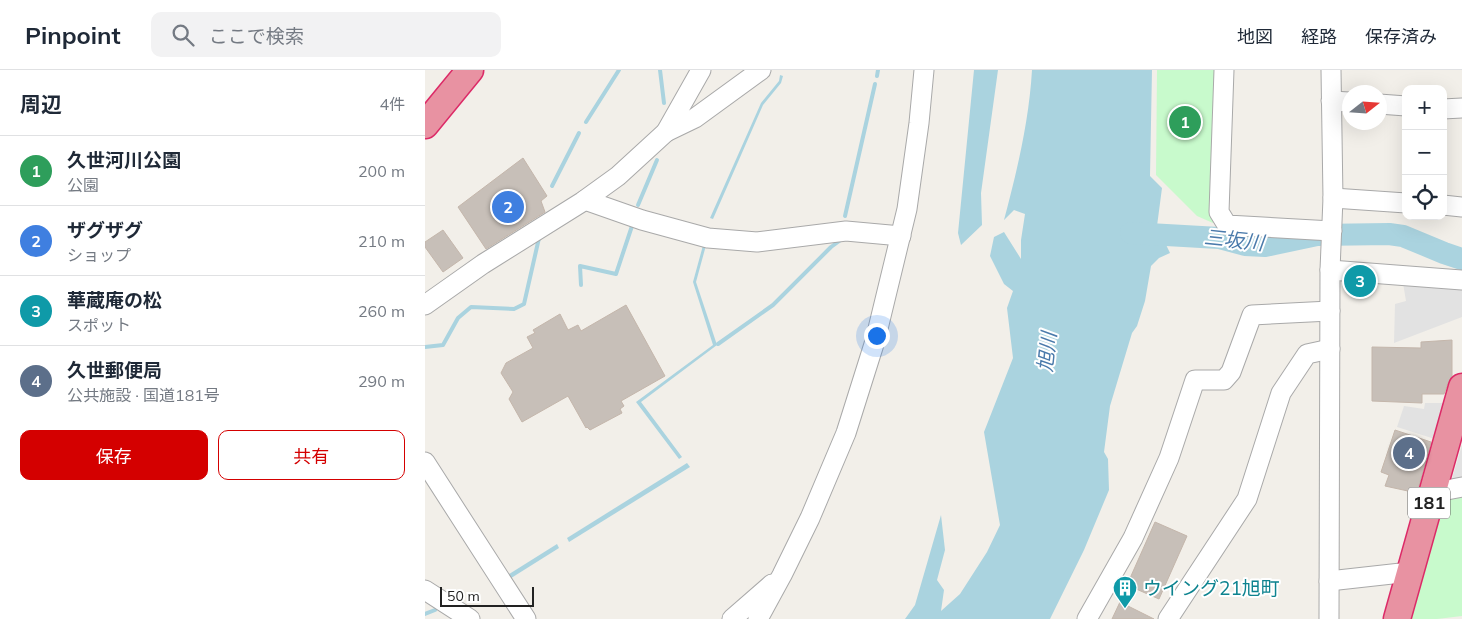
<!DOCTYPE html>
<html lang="ja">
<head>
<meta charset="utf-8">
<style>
  body { margin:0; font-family:Mulish,"Noto Sans JP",sans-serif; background:#f2f2f3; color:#1f2937 }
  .controls { position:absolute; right:15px; top:15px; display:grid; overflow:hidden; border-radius:10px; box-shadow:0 5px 20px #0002 }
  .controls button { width:45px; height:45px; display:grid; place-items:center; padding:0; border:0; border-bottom:1px solid #e0e1e3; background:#fff; color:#1f2937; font:25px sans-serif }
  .compass { position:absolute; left:917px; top:15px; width:45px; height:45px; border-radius:50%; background:#fff; box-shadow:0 5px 20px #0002; rotate:73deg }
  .scale { position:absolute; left:15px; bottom:12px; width:94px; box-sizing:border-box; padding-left:5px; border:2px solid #222; border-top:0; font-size:14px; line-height:18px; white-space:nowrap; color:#222; -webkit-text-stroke:4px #fff; paint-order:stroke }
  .you { position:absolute; left:451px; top:265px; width:18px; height:18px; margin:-12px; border:4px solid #fff; border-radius:50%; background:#1a73e8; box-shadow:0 0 0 8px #1a73e833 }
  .badge { display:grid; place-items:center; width:32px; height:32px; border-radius:50%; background:#d40000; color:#fff; font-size:16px; font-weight:700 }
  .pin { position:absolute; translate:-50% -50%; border:2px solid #fff; box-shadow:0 1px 5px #0006 }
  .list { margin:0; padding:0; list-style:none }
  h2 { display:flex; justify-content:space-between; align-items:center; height:65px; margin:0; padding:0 20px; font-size:21px }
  h2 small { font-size:16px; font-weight:400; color:#747a83 }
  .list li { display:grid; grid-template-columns:32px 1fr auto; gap:15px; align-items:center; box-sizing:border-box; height:70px; padding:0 20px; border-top:1px solid #e0e1e3 }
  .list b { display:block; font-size:19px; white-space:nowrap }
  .list p { margin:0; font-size:16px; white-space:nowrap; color:#747a83 }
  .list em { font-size:16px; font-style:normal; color:#747a83 }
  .actions { display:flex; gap:10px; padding:15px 20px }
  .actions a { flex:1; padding:11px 0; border:1px solid #d40000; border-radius:10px; text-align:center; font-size:18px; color:#d40000 }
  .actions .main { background:#d40000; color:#fff }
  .icon { flex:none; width:28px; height:28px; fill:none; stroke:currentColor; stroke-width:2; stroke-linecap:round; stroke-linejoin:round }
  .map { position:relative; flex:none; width:1037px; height:549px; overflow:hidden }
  header { display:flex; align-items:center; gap:30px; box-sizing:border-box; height:70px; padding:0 25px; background:#fff; border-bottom:1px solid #e0e1e3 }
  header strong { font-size:24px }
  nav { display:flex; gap:28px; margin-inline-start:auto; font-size:18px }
  .search { width:350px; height:45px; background:#f2f2f3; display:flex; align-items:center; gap:12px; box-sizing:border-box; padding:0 18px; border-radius:10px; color:#747a83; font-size:19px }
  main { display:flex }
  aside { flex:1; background:#fff }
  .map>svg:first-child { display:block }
</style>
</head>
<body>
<header>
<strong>Pinpoint</strong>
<div class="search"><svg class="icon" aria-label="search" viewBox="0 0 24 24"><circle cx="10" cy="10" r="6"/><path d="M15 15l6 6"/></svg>ここで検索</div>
<nav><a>地図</a><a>経路</a><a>保存済み</a></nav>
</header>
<main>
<aside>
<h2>周辺<small>4件</small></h2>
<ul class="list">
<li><span class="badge" style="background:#2e9e5b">1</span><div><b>久世河川公園</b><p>公園</p></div><em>200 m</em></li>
<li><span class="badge" style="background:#3f7fe0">2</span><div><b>ザグザグ</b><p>ショップ</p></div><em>210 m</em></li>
<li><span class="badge" style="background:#0f9aa8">3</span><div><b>華蔵庵の松</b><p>スポット</p></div><em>260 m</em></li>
<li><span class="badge" style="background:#5c6f8a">4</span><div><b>久世郵便局</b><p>公共施設 · 国道181号</p></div><em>290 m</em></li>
</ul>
<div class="actions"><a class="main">保存</a><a>共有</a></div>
</aside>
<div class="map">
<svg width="1037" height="549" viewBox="0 0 1037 549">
  <rect width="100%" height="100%" fill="#f2efe9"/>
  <g fill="#c8facc">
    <polygon points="732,0 790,0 788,153 772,146 731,105"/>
    <polygon points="1037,424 1037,546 1012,549 980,549 1017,427"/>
  </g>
  <g fill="#e2e2e2">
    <polygon points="978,213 1037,216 1037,247 969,273 970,234 981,231"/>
    <polygon points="1000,333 1025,333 1013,370 972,357 979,336 999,339"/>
    <polygon points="1037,375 1037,409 1026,412"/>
  </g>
  <g fill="#aad3df">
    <polygon points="549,0 573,0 556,123 557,155 536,175 533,163"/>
    <path d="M607,0H727L725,106L737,118L732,156L745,183L734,188L726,196L720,231L712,256L707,263L685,336L679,382L683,389L684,420L659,480L625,549H480L490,535L516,445L520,480L512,510L519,520L516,541L535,524L562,482L575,455L559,362L588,288L582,238L588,221L579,214L565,186L569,167L579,162L596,189V170L600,144L589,140L579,150C592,101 604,51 607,0Z"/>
    <polygon points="355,5 358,6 356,13 338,35 288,149 285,148 336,33 354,11"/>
    <polygon points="280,168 283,168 271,212 292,275 216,332 257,387 254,389 211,332 288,275 268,212"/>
    <polygon points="262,393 265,397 144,472 142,468"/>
    <polygon points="132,474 134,478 83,510 81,506"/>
  </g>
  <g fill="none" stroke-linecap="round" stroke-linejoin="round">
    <g stroke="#aad3df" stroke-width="4">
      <polyline points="235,0 239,33"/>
      <polyline points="452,6 453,0"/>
      <polyline points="161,52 194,0"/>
      <polyline points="127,116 154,63"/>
      <polyline points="213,135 232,90"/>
      <polyline points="420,146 450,14"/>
      <polyline points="156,215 155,196 191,204 208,153"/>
      <polyline points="293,274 348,235 406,177 417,169"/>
      <polyline points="0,277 18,275 33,248 46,237 89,239 99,234 114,168"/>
      <polyline points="0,544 10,540"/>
    </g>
    <polyline stroke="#aad3df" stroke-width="22" points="706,163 794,168 820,175 840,176 892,165 964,164 978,166 1019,183 1037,189"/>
  </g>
  <g fill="#c7bfb8" stroke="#c4b6ab">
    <polygon points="98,88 122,126 116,131 120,142 61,179 33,137"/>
    <polygon points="18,160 38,188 18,202 0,177 0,172"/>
    <polygon points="201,235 240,306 196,331 199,336 195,339 197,343 165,360 162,357 161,358 143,326 97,352 84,329 88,322 76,303 81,293 108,278 102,267 110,263 108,260 135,244 143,260 153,255 156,261"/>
    <polygon points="1027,270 1027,306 1023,313 1019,324 997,324 997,333 947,331 947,277 996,278 996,272"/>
    <polygon points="970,360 1006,372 992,423 960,416 964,405 956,402"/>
    <polygon points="730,452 762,466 734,529 702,515"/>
    <polygon points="695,532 729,549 687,549"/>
  </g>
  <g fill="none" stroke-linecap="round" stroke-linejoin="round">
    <defs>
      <g id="minor">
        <polyline points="799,0 794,142 802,155 907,161"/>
        <polyline points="906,31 924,32"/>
        <polyline points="954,34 981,36"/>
        <polyline points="1018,39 1037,38"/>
        <polyline points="241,62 270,48 336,0"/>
        <polyline points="908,128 981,133"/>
        <polyline points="160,130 217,150 283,168 332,172 421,161 476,166"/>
        <polyline points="1018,135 1037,137"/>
        <polyline points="905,200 1037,210"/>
        <polyline points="0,235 58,194 157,132 193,106 241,62 276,0"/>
        <polyline points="0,392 101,549"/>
        <polyline points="1006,423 1037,417"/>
        <polyline points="904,511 985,502"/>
        <polyline points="0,520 45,549"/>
        <polyline points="307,549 347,514"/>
        <polyline points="333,549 357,505 385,448 421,363 450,271 482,139 494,53 499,0"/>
        <polyline points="662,549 708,468 744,388 770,310 799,310 806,302 827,245 905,241"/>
        <polyline points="743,549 822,429 856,323 882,284 905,279"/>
        <polyline points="904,549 905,200 908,128 906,0"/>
      </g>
      <g id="highway">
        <polyline points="0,55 45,0"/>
        <polyline points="972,549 1037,317"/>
      </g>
    </defs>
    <use href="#minor" stroke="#a9a9a9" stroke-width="21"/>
    <use href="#highway" stroke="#dc2a67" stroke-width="29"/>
    <use href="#minor" stroke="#fff" stroke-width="19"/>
    <use href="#highway" stroke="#e892a2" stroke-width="26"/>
  </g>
  <defs>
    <symbol id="building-pin" viewBox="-11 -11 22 30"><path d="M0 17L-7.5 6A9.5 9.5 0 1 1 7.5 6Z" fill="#0f9aa8" stroke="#fff"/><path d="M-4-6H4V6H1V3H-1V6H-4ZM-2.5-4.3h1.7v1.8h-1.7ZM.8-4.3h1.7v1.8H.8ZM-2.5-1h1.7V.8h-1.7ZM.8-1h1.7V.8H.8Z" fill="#fff"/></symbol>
  </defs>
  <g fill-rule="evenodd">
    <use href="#building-pin" x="686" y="504" width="28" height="38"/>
  </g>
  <g text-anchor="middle" stroke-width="4" stroke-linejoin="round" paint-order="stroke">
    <rect fill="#fff" stroke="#646464" stroke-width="1" x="983" y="417.5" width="42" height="31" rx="4"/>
    <g font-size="18" font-weight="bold" fill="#222">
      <text x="1004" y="439">181</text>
    </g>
    <g font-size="19" fill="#0d838f" stroke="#fff" text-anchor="start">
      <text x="718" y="525">ウイング21旭町</text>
    </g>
    <g font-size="20" font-style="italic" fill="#4a7aab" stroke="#fff">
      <text transform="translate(809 170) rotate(6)" y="7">三坂川</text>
      <text transform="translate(622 282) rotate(-84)" y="7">旭川</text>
    </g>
  </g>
</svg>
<div class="controls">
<button>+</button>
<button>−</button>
<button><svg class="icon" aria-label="locate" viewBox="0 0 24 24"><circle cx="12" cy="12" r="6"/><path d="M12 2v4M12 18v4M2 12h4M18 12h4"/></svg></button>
</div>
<svg class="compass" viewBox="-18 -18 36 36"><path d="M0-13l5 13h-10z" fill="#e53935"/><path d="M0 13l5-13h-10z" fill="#747a83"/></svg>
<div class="scale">50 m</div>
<div class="you"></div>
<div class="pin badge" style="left:760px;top:52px;background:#2e9e5b">1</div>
<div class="pin badge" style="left:83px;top:137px;background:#3f7fe0">2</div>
<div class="pin badge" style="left:935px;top:211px;background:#0f9aa8">3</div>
<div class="pin badge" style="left:984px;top:383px;background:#5c6f8a">4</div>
</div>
</main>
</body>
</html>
